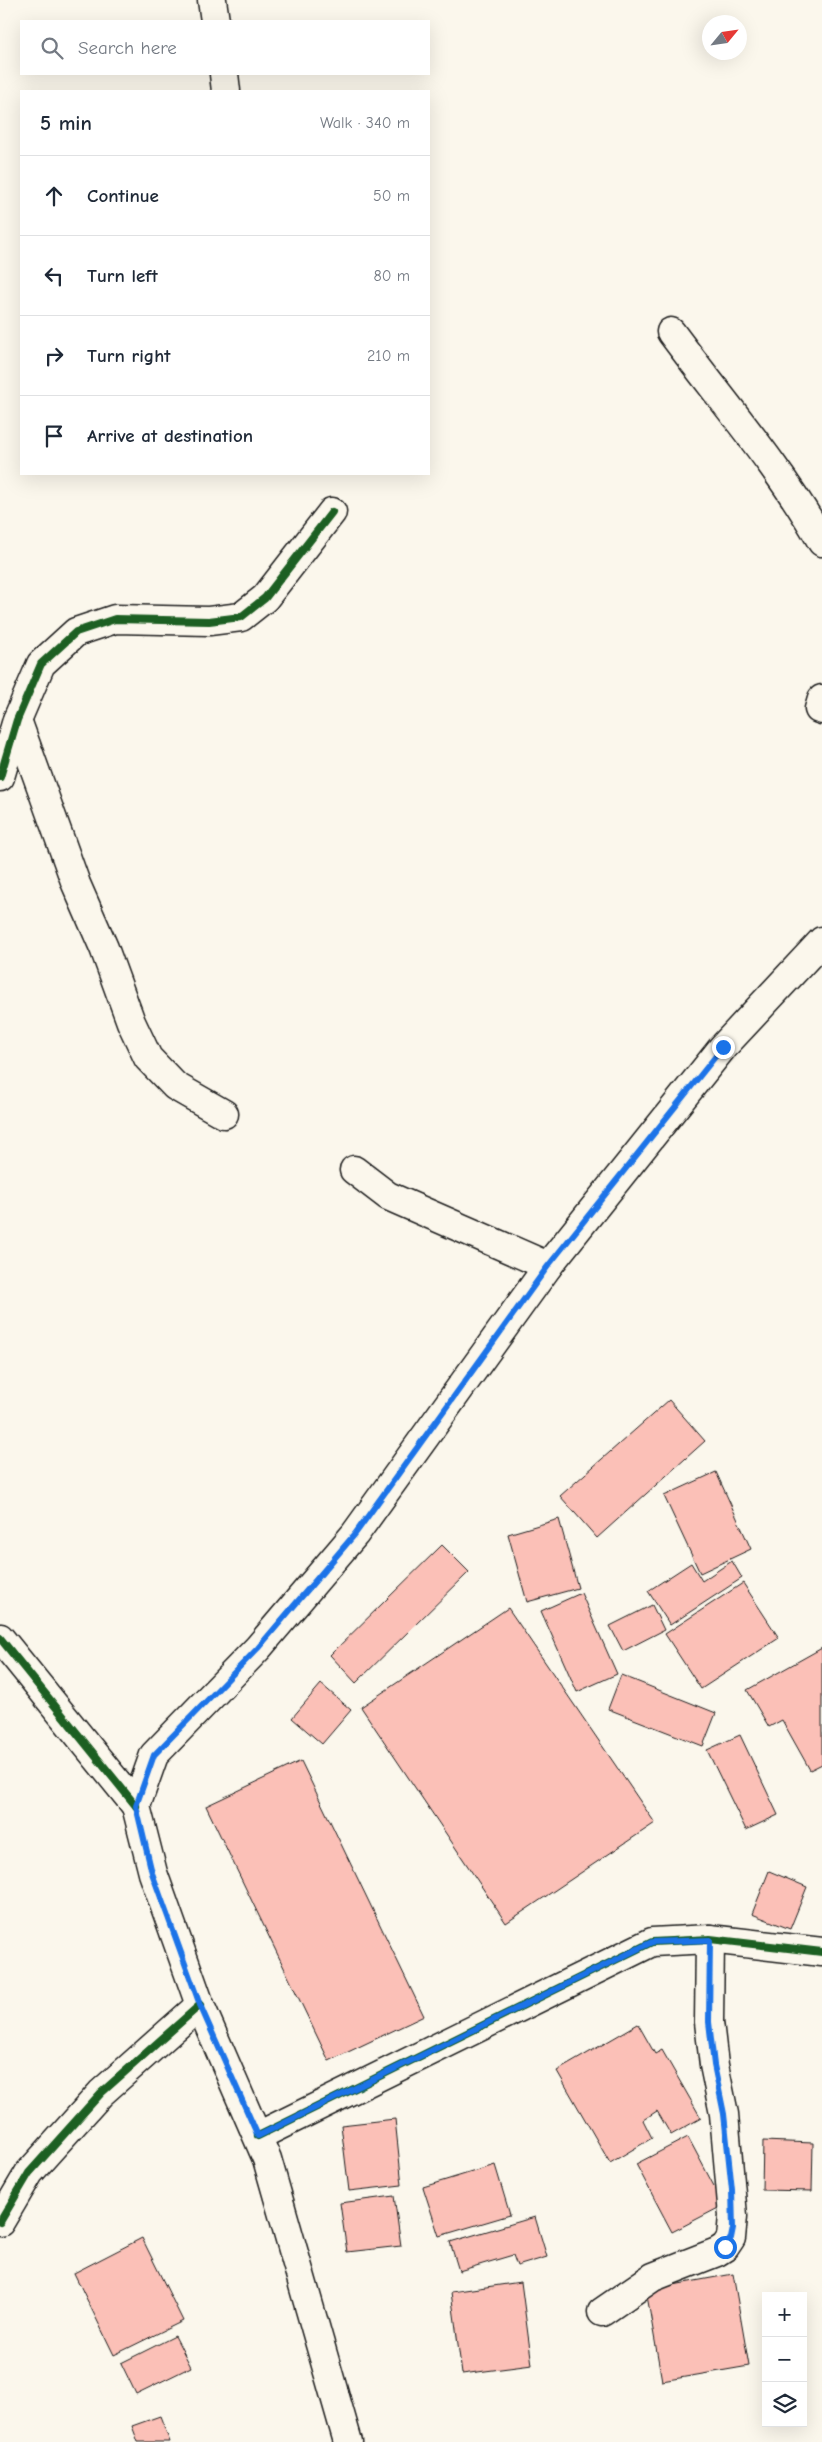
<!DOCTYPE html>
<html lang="en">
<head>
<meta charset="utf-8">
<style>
  body { margin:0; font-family:"Comic Neue",sans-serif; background:#f6f6f7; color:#1f2937 }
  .controls { position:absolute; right:15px; bottom:15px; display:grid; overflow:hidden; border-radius:0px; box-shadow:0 5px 20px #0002 }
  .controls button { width:45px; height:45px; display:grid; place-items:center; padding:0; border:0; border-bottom:1px solid #e0e1e3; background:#fff; color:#1f2937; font:25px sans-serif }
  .compass { position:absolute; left:702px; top:15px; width:45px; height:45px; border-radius:50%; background:#fff; box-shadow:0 5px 20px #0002; rotate:61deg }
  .stop { position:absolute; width:15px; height:15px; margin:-11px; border:4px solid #1a73e8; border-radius:50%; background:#fff }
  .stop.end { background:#1a73e8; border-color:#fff; box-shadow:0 1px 5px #0008 }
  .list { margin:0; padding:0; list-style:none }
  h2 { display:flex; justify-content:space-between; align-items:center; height:65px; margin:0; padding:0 20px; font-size:21px }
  h2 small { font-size:16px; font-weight:400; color:#747a83 }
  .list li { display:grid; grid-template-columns:32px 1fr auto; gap:15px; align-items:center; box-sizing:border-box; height:80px; padding:0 20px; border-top:1px solid #e0e1e3 }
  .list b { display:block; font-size:19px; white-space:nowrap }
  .list em { font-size:16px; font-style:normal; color:#747a83 }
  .icon { flex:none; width:28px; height:28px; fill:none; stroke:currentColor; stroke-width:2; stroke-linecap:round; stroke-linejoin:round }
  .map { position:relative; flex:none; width:822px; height:2442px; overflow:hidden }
  .search { position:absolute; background:#fff; box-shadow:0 5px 20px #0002; left:20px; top:20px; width:410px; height:55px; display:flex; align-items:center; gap:12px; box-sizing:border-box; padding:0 18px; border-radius:0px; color:#747a83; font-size:19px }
  .panel { position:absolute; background:#fff; box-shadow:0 5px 20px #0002; left:20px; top:90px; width:410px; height:385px; border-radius:0px }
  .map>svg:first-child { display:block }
</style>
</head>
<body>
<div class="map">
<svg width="822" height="2442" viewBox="0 0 822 2442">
  <rect width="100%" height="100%" fill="#fbf7ec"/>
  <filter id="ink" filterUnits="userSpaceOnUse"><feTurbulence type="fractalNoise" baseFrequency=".02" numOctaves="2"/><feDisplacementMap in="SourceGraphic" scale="10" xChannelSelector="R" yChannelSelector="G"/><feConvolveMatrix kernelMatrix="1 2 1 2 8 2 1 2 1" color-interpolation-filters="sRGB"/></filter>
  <g filter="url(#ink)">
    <g fill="#fbc0b7" stroke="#1c1c1c">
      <polygon points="669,1400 705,1441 597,1538 560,1496"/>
      <polygon points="716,1472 751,1549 700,1573 664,1496"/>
      <polygon points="559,1519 578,1588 527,1602 508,1534"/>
      <polygon points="442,1545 469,1572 356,1683 330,1655"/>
      <polygon points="732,1561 742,1578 670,1625 648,1591 691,1563 702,1581"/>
      <polygon points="743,1583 779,1638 701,1689 665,1634"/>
      <polygon points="581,1593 617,1674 577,1692 541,1611"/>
      <polygon points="652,1605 664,1630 623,1651 610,1626"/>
      <polygon points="508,1608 655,1823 506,1923 361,1707"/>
      <polygon points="822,1648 822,1764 810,1770 782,1720 769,1727 747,1690"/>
      <polygon points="621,1675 716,1713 703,1746 608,1709"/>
      <polygon points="321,1684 351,1710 322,1744 292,1718"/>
      <polygon points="740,1735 778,1815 746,1830 707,1750"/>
      <polygon points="301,1761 424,2016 329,2061 206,1806"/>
      <polygon points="769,1871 807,1887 790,1929 752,1914"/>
      <polygon points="638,2024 655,2054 662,2050 701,2118 671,2135 657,2111 643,2120 652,2138 610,2163 557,2071"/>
      <polygon points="395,2119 402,2185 349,2191 341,2125"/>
      <polygon points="688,2137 724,2205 672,2232 636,2164"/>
      <polygon points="763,2141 813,2143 812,2191 762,2190"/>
      <polygon points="495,2165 510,2215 439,2236 423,2187"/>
      <polygon points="394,2196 401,2246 347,2252 340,2203"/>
      <polygon points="535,2217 547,2257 517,2266 513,2255 459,2271 450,2242"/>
      <polygon points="142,2238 183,2321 114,2355 74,2273"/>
      <polygon points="733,2274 749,2366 662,2381 646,2290"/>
      <polygon points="521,2282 532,2365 462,2374 451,2292"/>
      <polygon points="175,2336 191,2367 136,2394 121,2363"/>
      <polygon points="160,2416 170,2442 138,2442 132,2426"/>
    </g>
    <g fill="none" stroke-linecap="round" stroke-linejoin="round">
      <defs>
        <g id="minor">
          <polyline points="212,0 215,21"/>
          <polyline points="224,74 226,91"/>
          <path d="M671,332C722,401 780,467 822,542"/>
          <polyline points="822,699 819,709 822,710"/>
          <polyline points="17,720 76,884 104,948 131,1022 148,1058 175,1086 224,1114"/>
          <polyline points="0,777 17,720 41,664 76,632 115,619 209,621 241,617 265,598 332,512"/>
          <polyline points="354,1170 388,1196 548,1266"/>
          <polyline points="0,1638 136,1806"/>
          <polyline points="258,2136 652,1942 710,1939 822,1952"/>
          <polyline points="0,2222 29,2173 101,2093 200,2005"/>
          <polyline points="602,2312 653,2277 717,2252 725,2247 731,2238 733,2216 724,2114 714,2065 709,2022 710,1939"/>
        </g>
        <polyline id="major" points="348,2442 267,2159 200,2005 153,1873 136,1806 154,1755 258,1648 355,1534 551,1262 723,1047 822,941"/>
      </defs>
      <use href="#minor" stroke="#1c1c1c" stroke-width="31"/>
      <use href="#major" stroke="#1c1c1c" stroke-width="31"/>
      <use href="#minor" stroke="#fbf7ec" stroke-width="28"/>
      <use href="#major" stroke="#fbf7ec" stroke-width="28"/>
      <defs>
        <g id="cycleway">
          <polyline points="0,777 17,720 41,664 76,632 115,619 209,621 241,617 265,598 332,512"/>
          <polyline points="0,1638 136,1806"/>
          <polyline points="258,2136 652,1942 710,1939 822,1952"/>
          <polyline points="0,2222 29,2173 101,2093 200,2005"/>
        </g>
      </defs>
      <use href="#cycleway" stroke="#fbf7ec" stroke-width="11"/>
      <use href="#cycleway" stroke="#1b5e20" stroke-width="8"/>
    </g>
  </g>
  <g fill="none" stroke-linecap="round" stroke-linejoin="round" filter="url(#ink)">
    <polyline stroke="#1a73e8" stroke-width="6" points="723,1047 548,1266 355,1534 258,1648 154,1755 136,1806 152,1873 200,2005 258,2136 652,1942 710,1940 709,2022 714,2065 724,2114 732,2190 733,2228 731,2238 725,2247"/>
  </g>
</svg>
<div class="controls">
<button>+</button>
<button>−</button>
<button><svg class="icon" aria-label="layers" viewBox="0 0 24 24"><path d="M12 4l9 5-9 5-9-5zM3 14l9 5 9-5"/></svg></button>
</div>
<svg class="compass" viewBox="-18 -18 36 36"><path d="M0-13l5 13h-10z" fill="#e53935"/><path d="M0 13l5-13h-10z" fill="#747a83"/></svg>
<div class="stop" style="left:725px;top:2247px"></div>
<div class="stop end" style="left:723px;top:1047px"></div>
<div class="search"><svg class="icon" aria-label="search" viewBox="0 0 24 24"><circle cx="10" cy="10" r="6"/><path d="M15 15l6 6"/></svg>Search here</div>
<section class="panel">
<h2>5 min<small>Walk · 340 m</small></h2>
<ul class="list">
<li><svg class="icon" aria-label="ahead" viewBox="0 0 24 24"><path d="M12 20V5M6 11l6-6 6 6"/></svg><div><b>Continue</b></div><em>50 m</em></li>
<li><svg class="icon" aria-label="left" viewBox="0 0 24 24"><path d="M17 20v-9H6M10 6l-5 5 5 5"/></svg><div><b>Turn left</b></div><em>80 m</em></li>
<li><svg class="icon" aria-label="right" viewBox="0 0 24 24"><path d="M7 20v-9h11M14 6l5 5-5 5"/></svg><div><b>Turn right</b></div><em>210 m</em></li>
<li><svg class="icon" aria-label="arrive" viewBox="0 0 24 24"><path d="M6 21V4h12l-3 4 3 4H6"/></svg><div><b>Arrive at destination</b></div></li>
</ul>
</section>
</div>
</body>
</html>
